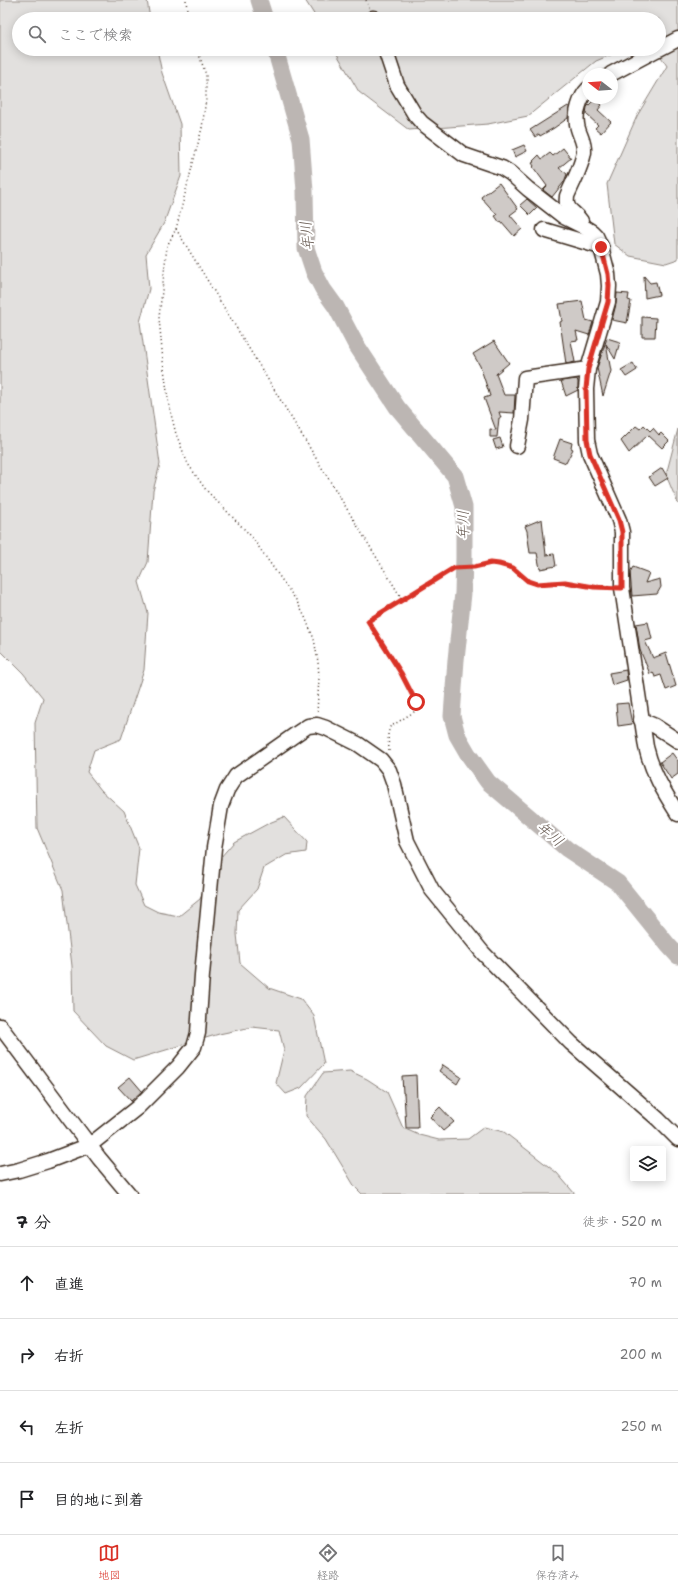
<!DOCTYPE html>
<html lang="ja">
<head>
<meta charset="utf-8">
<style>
  body { margin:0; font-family:"Shantell Sans","Klee One",sans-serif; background:#f6f6f6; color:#202124 }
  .controls { position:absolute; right:12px; bottom:12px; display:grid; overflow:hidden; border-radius:4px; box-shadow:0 2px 10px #0003 }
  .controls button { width:36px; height:36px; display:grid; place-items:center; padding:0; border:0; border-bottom:1px solid #e0e0e0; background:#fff; color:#202124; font:20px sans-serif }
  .compass { position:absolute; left:582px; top:68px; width:36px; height:36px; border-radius:50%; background:#fff; box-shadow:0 2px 10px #0003; rotate:287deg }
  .stop { position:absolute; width:12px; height:12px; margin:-9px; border:3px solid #d93025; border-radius:50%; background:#fff }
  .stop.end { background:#d93025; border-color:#fff; box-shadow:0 1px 4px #0008 }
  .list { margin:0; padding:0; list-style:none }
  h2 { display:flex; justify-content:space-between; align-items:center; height:52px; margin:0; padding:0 16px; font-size:17px }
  h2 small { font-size:13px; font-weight:400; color:#757577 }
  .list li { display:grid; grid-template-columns:26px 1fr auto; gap:12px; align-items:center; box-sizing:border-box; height:72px; padding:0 16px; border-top:1px solid #e0e0e0 }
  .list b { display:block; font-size:15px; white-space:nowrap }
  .list em { font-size:13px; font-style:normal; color:#757577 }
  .icon { flex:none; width:22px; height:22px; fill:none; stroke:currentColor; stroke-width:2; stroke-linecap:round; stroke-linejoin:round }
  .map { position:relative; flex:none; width:678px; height:1194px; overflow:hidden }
  .search { position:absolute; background:#fff; box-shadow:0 2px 10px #0003; left:12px; right:12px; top:12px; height:44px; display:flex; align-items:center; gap:10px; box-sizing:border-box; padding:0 14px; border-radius:22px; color:#757577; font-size:15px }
  .sheet { height:340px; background:#fff }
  nav { display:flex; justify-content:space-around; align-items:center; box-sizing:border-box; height:56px; border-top:1px solid #e0e0e0; background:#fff; font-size:11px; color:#757577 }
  nav a { display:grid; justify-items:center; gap:2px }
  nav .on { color:#d93025 }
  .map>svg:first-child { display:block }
</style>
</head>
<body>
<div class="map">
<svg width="678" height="1194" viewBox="0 0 678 1194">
  <rect width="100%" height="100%" fill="#fff"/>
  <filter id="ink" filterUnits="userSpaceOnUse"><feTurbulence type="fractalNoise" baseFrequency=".025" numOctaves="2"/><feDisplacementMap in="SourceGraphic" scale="8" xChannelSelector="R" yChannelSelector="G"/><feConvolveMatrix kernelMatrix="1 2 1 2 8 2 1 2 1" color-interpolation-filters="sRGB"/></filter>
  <g filter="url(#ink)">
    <g fill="#e2e0de" stroke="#8e857e">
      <polygon points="0,0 147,0 150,19 19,19 19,49 157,49 162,73 180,124 181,176 164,223 146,254 149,289 140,322 160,464 153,491 148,562 139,582 148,613 144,670 121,739 94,750 87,772 101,790 124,811 139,848 135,885 144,905 158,912 179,916 200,899 220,858 234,842 269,823 284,817 307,842 306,852 286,855 264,868 257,889 238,910 237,934 240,963 269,988 301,999 314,1016 324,1064 301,1088 286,1094 276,1083 284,1050 279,1030 252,1027 219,1034 133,1060 106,1046 73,1011 72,966 63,890 37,828 35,723 43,698 23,673 0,650"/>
      <polygon points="305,0 678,0 678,259 666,263 630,256 614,244 607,184 637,116 667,66 656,49 659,49 659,19 317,19"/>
      <polygon points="334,49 625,49 596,61 528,116 488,124 409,130 359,92"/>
      <polygon points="678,429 678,504 666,475"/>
      <polygon points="350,1071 367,1079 387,1092 403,1128 419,1135 439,1140 468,1139 484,1127 504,1132 557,1173 575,1194 362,1194 355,1187 326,1139 306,1116 307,1096 323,1073"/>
    </g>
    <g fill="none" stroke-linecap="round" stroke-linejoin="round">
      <g stroke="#bcb6b3" stroke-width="17">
        <polyline points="259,0 265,19"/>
        <polyline points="275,49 301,139 305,191 306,248 314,272 323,289 336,307 355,343 397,407 455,476 464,507 464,558 463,593 456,660 452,716 457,735 468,754 488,782 567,849 618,883 668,945 678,956"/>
      </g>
    </g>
    <g fill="#cfcac7" stroke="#3b2a1e">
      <polygon points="595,99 602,105 598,110 611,122 601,133 595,128 598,125 586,114 587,107"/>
      <polygon points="568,106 569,108 568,118 554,128 540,136 539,134 535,137 530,130"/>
      <polygon points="524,145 527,151 515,157 512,150"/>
      <polygon points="563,148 571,158 559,168 567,174 564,182 552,197 543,190 547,186 533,167 534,166 532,163 534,162 533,161 539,155 542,159 550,153 553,156"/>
      <polygon points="499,183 518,209 510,215 522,229 514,236 501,221 500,223 495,216 497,215 481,197"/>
      <polygon points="527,199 537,208 530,215 520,205"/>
      <polygon points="644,276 650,283 656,282 659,295 645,298"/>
      <polygon points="617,293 629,294 628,300 631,301 627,323 612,320 616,304"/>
      <polygon points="582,301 586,320 593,322 589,335 576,331 578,340 571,341 575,362 566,364 560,322 562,321 559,304"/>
      <polygon points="642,317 656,318 655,337 642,337"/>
      <polygon points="607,338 620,342 615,359 606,344 611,371 603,396 597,368"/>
      <polygon points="494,341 509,363 496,374 504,395 515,395 514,413 499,412 501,418 499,418 497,437 490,437 490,429 496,430 484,398 490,396 480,366 473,354"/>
      <polygon points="633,363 637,370 626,377 621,370"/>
      <polygon points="577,379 578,382 578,390 566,396 561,381"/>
      <polygon points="644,425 650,431 653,428 659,435 661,433 669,441 662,448 648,435 629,453 621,441 636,426 640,429"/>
      <polygon points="500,438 503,447 496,449 493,440"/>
      <polygon points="560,439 572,443 571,448 573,449 566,463 553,458"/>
      <polygon points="662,468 668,478 655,486 649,477"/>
      <polygon points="542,519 546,555 554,554 556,566 540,569 537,553 530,553 527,531 525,526"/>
      <polygon points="633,567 649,573 645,583 660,579 661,587 657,594 632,596 630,572"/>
      <polygon points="648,622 652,639 645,641 653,658 666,653 676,686 666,690 661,675 655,677 653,672 650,674 640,650 636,624"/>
      <polygon points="626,670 627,680 612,685 609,673"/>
      <polygon points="628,703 632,724 618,726 616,704"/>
      <polygon points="672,753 678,761 678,774 671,779 660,762"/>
      <polygon points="443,1065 461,1077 457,1084 439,1071"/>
      <polygon points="416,1075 418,1128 406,1128 404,1093 403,1093 402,1076"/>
      <polygon points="130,1077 142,1091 131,1101 118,1087"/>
      <polygon points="440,1107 454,1122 443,1131 430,1117"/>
    </g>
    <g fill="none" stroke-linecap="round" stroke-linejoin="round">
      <defs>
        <g id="minor">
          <polyline points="373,18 374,19"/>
          <path d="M385,49L397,85L415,115L422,123L464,155L502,168L510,173L528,189L564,217L584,227L592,232L596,236L601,247L608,274L609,286L608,302L588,369L586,389L587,440L590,454L619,520L622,532V588L646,747C652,772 664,792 678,814"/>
          <polyline points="659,49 678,39"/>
          <polyline points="611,74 658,49"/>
          <path d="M581,221C574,210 565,212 567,196C573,182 582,166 584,152C585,141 578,134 577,124C575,114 580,97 588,89"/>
          <polyline points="544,230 601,247"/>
          <polyline points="517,446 522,420 525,378 588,369"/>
          <polyline points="641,720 655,726 678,741"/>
          <polyline points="0,1026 99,1158 129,1194"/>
          <polyline points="0,1174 19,1170 48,1161 90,1145 138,1107 178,1067 194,1047 198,1033 202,975 214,848 221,806 227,790 236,776 299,732 308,726 317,725 326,728 358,744 381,760 389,770 394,784 407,841 432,890 483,953 571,1043 658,1119 678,1139"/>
        </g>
      </defs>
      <use href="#minor" stroke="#3b2a1e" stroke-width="17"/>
      <g stroke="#3b2a1e" stroke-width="1.5" stroke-dasharray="1 3" stroke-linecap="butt">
        <polyline points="186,0 188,19"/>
        <polyline points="366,0 369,8"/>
        <polyline points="197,49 206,75 206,99 202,128 176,229 167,246 159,318 163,361 169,406 176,434 188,464 206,490 251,536 296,600 305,617 314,639 318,662 319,677 317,713"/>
        <polyline points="176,229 402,599"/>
        <polyline points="389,751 388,734 390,727 417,710 417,702 401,673 368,621 454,568 474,567 486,564 506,565 513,569 528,581 537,584 557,582 586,586 610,587"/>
      </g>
      <use href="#minor" stroke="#fff" stroke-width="14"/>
    </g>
  </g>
  <g fill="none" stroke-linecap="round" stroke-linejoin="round" filter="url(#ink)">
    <polyline stroke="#d93025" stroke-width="5" points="416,702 401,673 368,621 454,568 474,567 491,563 499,564 513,568 528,581 537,584 565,582 594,587 622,588 622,532 619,520 590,454 587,440 586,389 588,369 608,302 609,286 608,274 601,247"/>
  </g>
  <g text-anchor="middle" stroke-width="4" stroke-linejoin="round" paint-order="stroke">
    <g font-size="15" font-style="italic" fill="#685b52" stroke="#fff">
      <text transform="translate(307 236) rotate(-96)" y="5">年川</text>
      <text transform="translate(463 525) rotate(-91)" y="5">年川</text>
      <text transform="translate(550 834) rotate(40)" y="5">年川</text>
    </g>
  </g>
</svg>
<div class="controls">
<button><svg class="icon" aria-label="layers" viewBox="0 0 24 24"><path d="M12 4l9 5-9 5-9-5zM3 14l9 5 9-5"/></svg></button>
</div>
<svg class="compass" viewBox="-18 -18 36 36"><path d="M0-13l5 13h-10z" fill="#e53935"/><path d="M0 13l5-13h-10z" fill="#757577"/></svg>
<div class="stop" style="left:416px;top:702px"></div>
<div class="stop end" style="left:601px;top:247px"></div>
<div class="search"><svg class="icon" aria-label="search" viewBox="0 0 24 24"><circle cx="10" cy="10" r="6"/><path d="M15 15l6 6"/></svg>ここで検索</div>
</div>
<section class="sheet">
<h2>7 分<small>徒歩 · 520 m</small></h2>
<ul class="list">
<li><svg class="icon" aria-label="ahead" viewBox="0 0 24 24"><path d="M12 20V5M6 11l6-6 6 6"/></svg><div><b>直進</b></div><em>70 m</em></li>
<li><svg class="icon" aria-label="right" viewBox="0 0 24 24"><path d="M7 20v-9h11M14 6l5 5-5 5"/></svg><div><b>右折</b></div><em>200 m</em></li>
<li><svg class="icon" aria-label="left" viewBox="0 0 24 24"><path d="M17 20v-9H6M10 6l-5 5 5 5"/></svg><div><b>左折</b></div><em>250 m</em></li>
<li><svg class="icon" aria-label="arrive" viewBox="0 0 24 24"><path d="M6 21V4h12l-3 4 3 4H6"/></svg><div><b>目的地に到着</b></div></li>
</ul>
</section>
<nav>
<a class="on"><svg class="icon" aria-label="map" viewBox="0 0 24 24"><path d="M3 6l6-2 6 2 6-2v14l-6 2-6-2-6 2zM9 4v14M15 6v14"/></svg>地図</a>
<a><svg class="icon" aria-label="directions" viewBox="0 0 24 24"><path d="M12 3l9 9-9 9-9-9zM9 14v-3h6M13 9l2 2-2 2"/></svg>経路</a>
<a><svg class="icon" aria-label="saved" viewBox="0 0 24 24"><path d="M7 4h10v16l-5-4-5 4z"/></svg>保存済み</a>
</nav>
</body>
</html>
